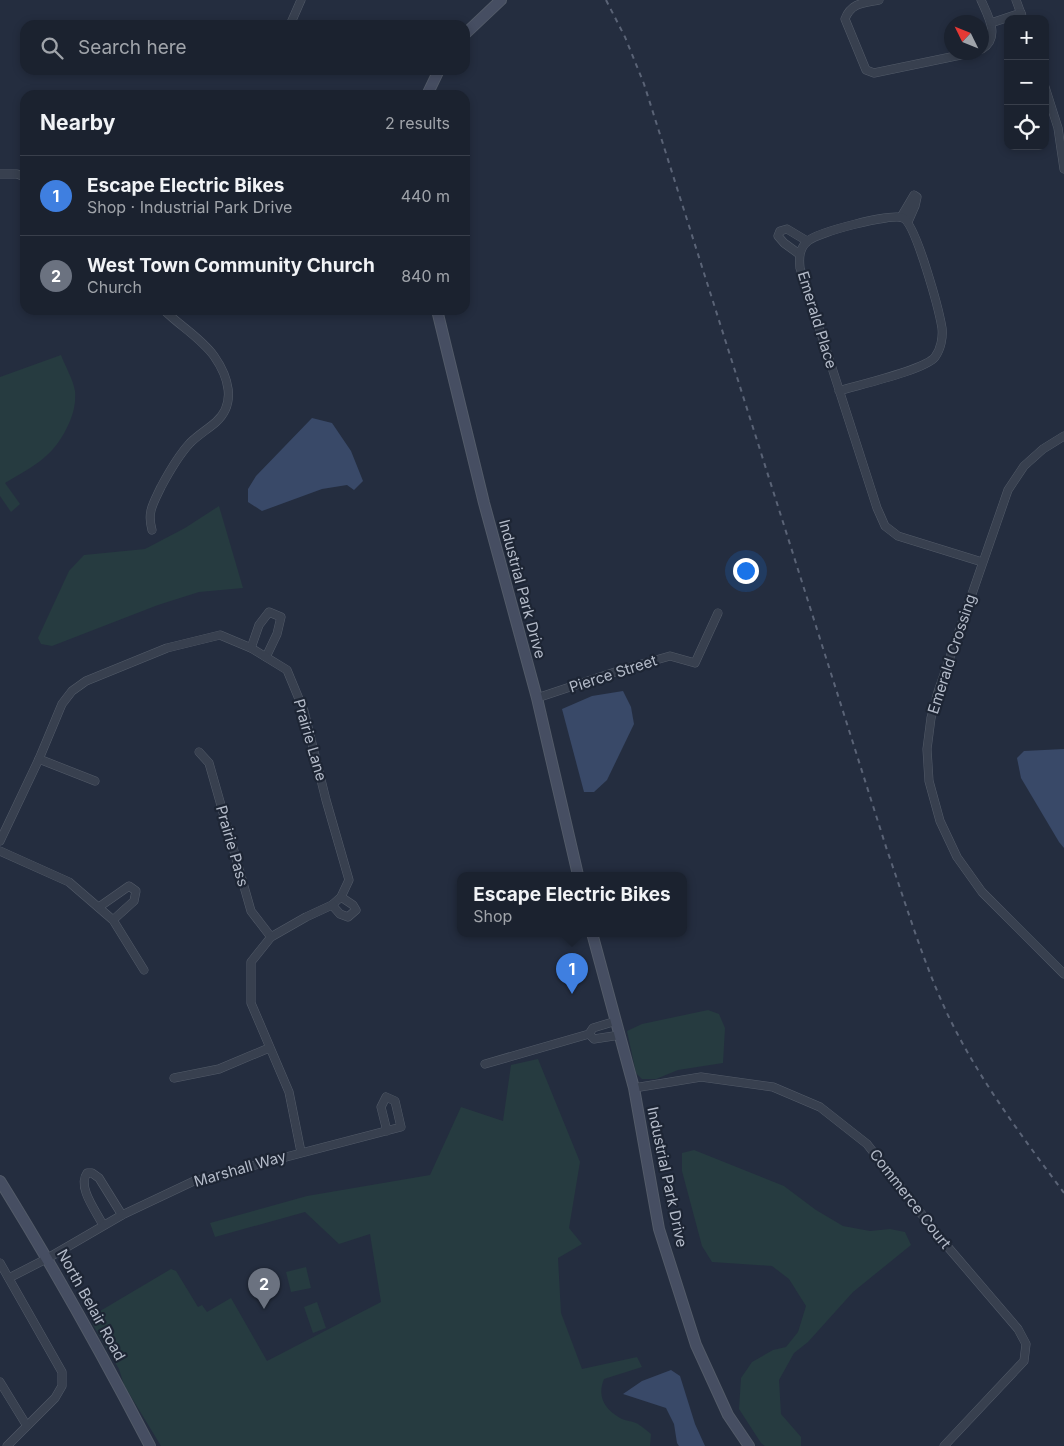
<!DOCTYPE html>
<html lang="en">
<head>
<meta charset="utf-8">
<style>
  body { margin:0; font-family:Inter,sans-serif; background:#242a37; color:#f1f3f6 }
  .controls { position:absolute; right:15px; top:15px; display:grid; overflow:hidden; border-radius:10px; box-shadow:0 2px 8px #0003 }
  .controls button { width:45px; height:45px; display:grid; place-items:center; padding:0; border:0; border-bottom:1px solid #393f4b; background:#1b222f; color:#f1f3f6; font:25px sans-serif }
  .compass { position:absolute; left:944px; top:15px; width:45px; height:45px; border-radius:50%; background:#1b222f; box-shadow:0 2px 8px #0003; rotate:313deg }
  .you { position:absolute; left:745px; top:570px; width:18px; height:18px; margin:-12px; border:4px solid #fff; border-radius:50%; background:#1a73e8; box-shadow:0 0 0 8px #1a73e833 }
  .badge { display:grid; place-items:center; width:32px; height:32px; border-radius:50%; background:#8aacf9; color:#fff; font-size:16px; font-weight:700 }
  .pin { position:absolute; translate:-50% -41px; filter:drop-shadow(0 1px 2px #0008) }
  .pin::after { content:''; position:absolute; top:26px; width:18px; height:15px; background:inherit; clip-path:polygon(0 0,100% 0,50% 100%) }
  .popup { position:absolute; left:457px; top:872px; width:230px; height:65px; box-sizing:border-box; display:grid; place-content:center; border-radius:10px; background:#1b222f; filter:drop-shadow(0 1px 4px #0005); font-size:16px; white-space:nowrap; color:#a0a4aa }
  .popup b { font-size:19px; color:#f1f3f6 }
  .popup::after { content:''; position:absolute; left:50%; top:100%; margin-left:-10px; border:10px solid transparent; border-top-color:#1b222f }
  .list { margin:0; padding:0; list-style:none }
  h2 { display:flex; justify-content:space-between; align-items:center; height:65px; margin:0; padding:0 20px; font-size:21px }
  h2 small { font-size:16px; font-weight:400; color:#a0a4aa }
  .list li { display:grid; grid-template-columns:32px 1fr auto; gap:15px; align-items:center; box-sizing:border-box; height:80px; padding:0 20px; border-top:1px solid #393f4b }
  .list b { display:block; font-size:19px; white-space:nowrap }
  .list p { margin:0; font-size:16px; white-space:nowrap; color:#a0a4aa }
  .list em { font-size:16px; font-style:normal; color:#a0a4aa }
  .icon { flex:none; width:28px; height:28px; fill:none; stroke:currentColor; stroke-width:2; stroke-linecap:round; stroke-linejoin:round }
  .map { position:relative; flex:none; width:1064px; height:1446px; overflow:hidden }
  .search { position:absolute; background:#1b222f; box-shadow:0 2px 8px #0003; left:20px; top:20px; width:450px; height:55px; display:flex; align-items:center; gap:12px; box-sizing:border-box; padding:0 18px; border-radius:15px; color:#a0a4aa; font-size:19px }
  .panel { position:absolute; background:#1b222f; box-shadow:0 2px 8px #0003; left:20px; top:90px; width:450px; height:225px; border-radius:15px }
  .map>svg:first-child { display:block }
</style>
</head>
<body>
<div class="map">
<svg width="1064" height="1446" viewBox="0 0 1064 1446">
  <rect width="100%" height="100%" fill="#242d3f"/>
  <g fill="#263b40">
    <path d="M61,355C65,366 73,379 75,391C76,401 74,411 70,421C55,456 37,464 5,483L20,504L11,512L0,496V377Z"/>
    <polygon points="219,506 243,588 199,592 158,605 52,646 41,644 38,638 69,571 84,555 145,549 185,528"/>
    <polygon points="708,1010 719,1014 725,1028 723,1063 678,1070 656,1079 642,1079 636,1073 627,1031 642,1024"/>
    <path d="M538,1059L580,1162L569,1228L582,1244L558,1258L561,1313L582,1369L637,1357L642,1367L604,1379C597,1396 604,1409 620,1418C625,1421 633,1421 638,1424C643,1427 647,1431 651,1434L650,1446H161L124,1385L119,1369L93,1325L92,1320L95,1314L171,1269L176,1271L198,1307L202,1305L207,1312L231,1298L267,1361L381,1302L370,1234L339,1244L305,1212L215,1237L210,1223L307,1196L430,1175L461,1107L503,1121L511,1065Z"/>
    <polygon points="694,1150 784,1186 816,1210 843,1226 870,1231 890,1229 905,1232 911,1245 853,1292 808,1342 794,1353 779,1380 781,1414 801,1437 801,1446 765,1446 761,1443 739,1409 741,1378 752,1362 773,1350 786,1347 798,1332 806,1306 789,1279 772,1266 712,1262 702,1246 682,1171 682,1153"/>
    <polygon points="306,1267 311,1288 291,1292 286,1272"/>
    <polygon points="317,1302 326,1328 313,1333 304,1307"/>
  </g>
  <g fill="#394968">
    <polygon points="312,418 332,423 351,451 363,481 354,490 347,485 322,489 262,511 248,502 248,489 256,476"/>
    <polygon points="623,691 631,707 634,724 607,780 594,792 584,792 562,709 592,696"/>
    <polygon points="1064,749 1064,848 1059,842 1021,778 1017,758 1024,751"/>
    <polygon points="671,1370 680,1376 695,1424 705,1446 679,1446 677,1443 674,1424 666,1408 623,1394 642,1381"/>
  </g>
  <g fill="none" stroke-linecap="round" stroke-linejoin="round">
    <defs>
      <g id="street">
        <path d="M879,0C863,3 851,3 845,19L866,70L874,73L975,52"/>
        <path d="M981,0C988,16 1001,37 982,49"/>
        <polyline points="1016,0 1023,19"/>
        <polyline points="991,23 1021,13"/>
        <polyline points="290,25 301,0"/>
        <polyline points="1045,87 1058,128 1064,169"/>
        <polyline points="0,174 17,174 25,177"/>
        <polyline points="901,217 914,195 917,197 915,206 908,222"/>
        <polyline points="799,254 784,243 778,236 780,231 787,229 807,241"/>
        <path d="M839,391C858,385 925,370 935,357C941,349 943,337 942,328C939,310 916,224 903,218C891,213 818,232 808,241C799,248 799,258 800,268L877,508L885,526L898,536L982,562"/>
        <polyline points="1064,436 1043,449 1024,466 1008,490 938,692 931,718 927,749 929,781 940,821 957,857 982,892 1064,974"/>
        <path d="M152,530C147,512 153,504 161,487C169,472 178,456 190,443C198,435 208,429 216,422C237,403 228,376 214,356C201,338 180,326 164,310"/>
        <polyline points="251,648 259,625 269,612 281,617 277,634 266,657"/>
        <polyline points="537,698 624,669 670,656 695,663 718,613"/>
        <polyline points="199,752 209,763 251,911 271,937"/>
        <polyline points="39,759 95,781"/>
        <polyline points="0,841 39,759 62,704 72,691 86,681 167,648 220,635 251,648 287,670 304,711 326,800 349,880 341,897 332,905 306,917 271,937 251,962 251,1003 289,1092 301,1152"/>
        <polyline points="0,851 69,882 113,920 144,970"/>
        <polyline points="332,905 340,914 348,917 356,910 353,905 341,897"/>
        <polyline points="99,907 129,886 136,891 134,901 113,920"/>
        <polyline points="589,1034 594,1039 620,1035"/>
        <polyline points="485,1064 589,1034 593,1028 616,1021"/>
        <polyline points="174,1078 219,1069 269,1048"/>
        <polyline points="634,1088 701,1077 773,1087 820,1107 867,1144 941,1239 1018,1329 1026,1344 1024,1361 944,1446"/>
        <path d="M103,1225C96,1211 77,1187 87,1173H92L99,1178L122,1215"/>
        <polyline points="0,1263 62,1372 62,1386 55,1398 7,1446"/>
        <polyline points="9,1278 48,1258 122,1215 194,1181 401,1127 395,1101 386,1097 381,1107 387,1131"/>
        <polyline points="0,1382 27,1426"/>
      </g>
      <g id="secondary">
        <polyline points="465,34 501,0"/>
        <polyline points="427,95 439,70"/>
        <polyline points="437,310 484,503 537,698 578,875"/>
        <polyline points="592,933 634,1088 659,1229 696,1345 728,1415 749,1446"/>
        <path d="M0,1181C54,1268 103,1356 150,1446"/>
      </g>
    </defs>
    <use href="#street" stroke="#535b69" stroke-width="9"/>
    <use href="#secondary" stroke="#535b69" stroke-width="12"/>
    <use href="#street" stroke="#38404f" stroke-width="8"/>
    <use href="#secondary" stroke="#464e62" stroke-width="10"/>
    <path stroke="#5a6376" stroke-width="2" stroke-dasharray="5 5" stroke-linecap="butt" d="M606,0L625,37L644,84L887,850C906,904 922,959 946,1011C977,1077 1021,1135 1064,1193"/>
  </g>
  <g text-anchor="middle" stroke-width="4.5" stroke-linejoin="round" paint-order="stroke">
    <g font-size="15" fill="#b4bbc9" stroke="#1d2534">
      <text transform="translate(817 320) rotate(73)" y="5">Emerald Place</text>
      <text transform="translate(522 589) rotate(75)" y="5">Industrial Park Drive</text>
      <text transform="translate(952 654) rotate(-72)" y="5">Emerald Crossing</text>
      <text transform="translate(613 674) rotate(-18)" y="5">Pierce Street</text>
      <text transform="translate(310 740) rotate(74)" y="5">Prairie Lane</text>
      <text transform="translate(232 846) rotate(74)" y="5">Prairie Pass</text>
      <text transform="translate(240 1169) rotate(-16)" y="5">Marshall Way</text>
      <text transform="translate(667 1177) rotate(78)" y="5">Industrial Park Drive</text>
      <text transform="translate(910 1199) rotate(52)" y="5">Commerce Court</text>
      <text transform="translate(91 1305) rotate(61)" y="5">North Belair Road</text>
    </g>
  </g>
</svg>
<div class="controls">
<button>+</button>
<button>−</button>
<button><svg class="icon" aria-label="locate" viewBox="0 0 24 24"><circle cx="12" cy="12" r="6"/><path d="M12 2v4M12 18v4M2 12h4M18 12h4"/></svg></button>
</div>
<svg class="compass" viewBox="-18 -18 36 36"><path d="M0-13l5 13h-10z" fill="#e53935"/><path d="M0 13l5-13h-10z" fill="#a0a4aa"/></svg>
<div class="you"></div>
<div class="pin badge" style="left:572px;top:994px;background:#3f7fe0">1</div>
<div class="popup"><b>Escape Electric Bikes</b>Shop</div>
<div class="pin badge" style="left:264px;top:1309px;background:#6b7280">2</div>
<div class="search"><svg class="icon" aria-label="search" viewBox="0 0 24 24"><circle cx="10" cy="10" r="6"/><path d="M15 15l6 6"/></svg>Search here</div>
<section class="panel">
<h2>Nearby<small>2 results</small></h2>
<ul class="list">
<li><span class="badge" style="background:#3f7fe0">1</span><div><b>Escape Electric Bikes</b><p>Shop · Industrial Park Drive</p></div><em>440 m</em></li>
<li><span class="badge" style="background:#6b7280">2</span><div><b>West Town Community Church</b><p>Church</p></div><em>840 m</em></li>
</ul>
</section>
</div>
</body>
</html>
